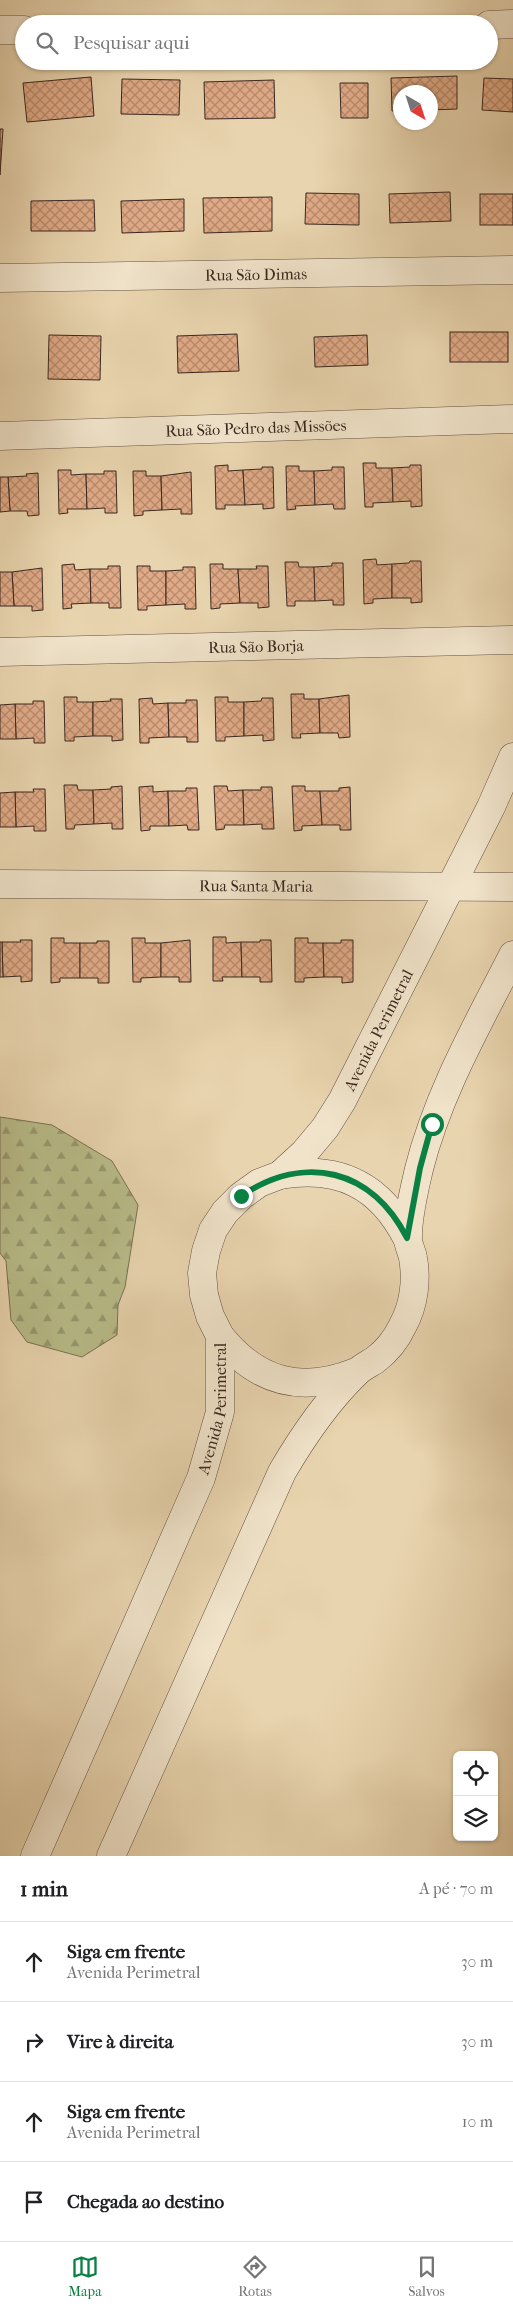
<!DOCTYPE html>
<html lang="pt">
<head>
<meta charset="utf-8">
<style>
  body { margin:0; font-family:"IM FELL French Canon",serif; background:#f6f6f6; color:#202124 }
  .controls { position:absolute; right:15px; bottom:15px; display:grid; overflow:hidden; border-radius:8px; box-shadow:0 1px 4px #0004 }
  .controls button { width:45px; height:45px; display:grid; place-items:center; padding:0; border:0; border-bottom:1px solid #e0e0e0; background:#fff; color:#202124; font:25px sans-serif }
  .compass { position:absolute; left:393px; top:85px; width:45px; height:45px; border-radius:50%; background:#fff; box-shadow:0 1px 4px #0004; rotate:141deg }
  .stop { position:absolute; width:15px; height:15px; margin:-11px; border:4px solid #0b8043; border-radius:50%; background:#fff }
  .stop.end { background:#0b8043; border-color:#fff; box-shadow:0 1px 5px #0008 }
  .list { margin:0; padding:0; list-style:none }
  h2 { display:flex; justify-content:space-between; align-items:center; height:65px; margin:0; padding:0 20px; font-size:21px }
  h2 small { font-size:16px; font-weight:400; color:#757577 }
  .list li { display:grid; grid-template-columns:32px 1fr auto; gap:15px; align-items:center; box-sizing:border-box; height:80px; padding:0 20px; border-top:1px solid #e0e0e0 }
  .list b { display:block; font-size:19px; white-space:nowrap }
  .list p { margin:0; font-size:16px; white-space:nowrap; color:#757577 }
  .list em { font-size:16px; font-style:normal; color:#757577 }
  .icon { flex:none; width:28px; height:28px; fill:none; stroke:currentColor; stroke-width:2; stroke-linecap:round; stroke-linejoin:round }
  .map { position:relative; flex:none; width:513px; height:1856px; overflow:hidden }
  .search { position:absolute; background:#fff; box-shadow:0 1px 4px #0004; left:15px; right:15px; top:15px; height:55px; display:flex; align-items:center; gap:12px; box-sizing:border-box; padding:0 18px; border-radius:28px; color:#757577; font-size:19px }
  .sheet { height:385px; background:#fff }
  nav { display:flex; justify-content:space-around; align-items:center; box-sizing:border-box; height:70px; border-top:1px solid #e0e0e0; background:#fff; font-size:14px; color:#757577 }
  nav a { display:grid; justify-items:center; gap:2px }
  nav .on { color:#0b8043 }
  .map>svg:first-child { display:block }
</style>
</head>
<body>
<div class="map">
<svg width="513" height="1856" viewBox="0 0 513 1856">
  <defs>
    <pattern id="forest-firs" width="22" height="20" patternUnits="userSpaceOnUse" patternTransform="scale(1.25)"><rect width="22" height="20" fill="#b8bc89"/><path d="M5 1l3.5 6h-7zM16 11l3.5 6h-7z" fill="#979970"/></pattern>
    <pattern id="building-cross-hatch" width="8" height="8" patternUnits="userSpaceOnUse" patternTransform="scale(1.25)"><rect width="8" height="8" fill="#e0aa86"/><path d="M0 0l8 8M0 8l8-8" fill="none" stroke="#b78a6d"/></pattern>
  </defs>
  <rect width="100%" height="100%" fill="#e8d4ae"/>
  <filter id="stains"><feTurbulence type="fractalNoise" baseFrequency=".004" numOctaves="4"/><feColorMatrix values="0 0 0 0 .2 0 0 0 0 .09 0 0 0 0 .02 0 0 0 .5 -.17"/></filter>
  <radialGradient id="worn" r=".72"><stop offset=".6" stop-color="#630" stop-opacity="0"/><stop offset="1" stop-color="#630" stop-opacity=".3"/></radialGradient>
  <polygon fill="url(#forest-firs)" stroke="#797254" points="0,1117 52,1125 112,1161 138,1205 125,1287 118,1305 117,1335 82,1357 27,1342 11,1320 6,1261 0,1253"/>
  <g fill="url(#building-cross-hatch)" stroke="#3a2720">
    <polygon points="457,76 457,109 430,110 430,92 400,92 400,110 392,111 391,78"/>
    <polygon points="91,77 94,116 27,122 23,83"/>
    <polygon points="484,78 513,79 513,112 482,110"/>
    <polygon points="122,79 180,80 179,115 121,114"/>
    <polygon points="274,80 275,118 205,119 204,82"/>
    <polygon points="340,83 368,83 368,118 341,118"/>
    <polygon points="0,129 3,129 0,175"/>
    <polygon points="450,192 451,221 390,223 389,194"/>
    <polygon points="306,193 359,194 359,225 305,224"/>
    <rect x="480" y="194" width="33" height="31"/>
    <polygon points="272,197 272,231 204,233 203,198"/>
    <polygon points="184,199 184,231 122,233 121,201"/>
    <polygon points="94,200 95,231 31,231 31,201"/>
    <rect x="450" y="332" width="58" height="30"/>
    <polygon points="237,334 239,371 178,373 177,336"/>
    <polygon points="49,335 101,336 100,380 48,379"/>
    <polygon points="367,335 368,365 315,367 314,337"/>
    <polygon points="363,463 376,463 376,468 392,468 393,502 373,503 373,507 365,507"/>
    <polygon points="228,465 228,471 243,470 245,505 225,505 225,509 216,509 215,466"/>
    <polygon points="410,465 421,465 422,506 411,507 411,501 393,502 392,468 410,467"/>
    <polygon points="286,466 299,466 299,471 314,471 315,505 295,506 296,509 287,510"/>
    <polygon points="262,467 273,467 274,508 263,509 263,504 245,505 243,470 262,469"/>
    <polygon points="332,467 344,467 345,509 334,509 333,504 315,505 314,471 332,470"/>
    <polygon points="58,470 71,470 71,475 86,474 87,509 67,509 68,513 59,514"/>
    <polygon points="104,471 116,471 117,513 105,513 105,508 87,509 86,474 104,474"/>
    <polygon points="133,471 146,471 146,476 161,476 162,510 143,511 143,515 134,516"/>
    <polygon points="191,472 192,514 181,514 181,509 162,510 161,476"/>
    <polygon points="38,473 39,515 28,516 27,511 10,511 8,477 27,476 26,474"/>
    <polygon points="0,477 8,477 10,511 0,512"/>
    <polygon points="376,559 377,565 392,564 392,598 373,599 373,603 364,604 363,560"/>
    <polygon points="410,561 421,561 422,602 411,603 411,598 392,598 392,564 409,563"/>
    <polygon points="285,562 298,562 299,567 314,567 315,601 295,601 295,606 287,606"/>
    <polygon points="332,563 343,563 344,605 333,605 333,600 315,601 314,567 332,566"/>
    <polygon points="74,564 75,570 90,569 91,603 71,604 72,608 63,609 62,565"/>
    <polygon points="210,564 223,564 223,569 238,569 240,603 220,604 220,608 211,609"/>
    <polygon points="108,566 120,566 121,608 109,608 109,603 91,603 90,569 108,569"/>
    <polygon points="137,566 150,566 150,571 166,571 166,605 147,606 147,610 138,610"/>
    <polygon points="256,566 268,566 269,607 258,608 258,603 240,603 238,569 257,569"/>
    <polygon points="183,567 195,567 196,609 185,609 185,604 166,605 166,571 183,570"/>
    <polygon points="42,568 43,610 32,611 32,606 14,606 12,572"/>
    <polygon points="0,572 12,572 14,606 0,606"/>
    <polygon points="291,694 304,694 304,699 319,699 320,733 300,734 301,738 292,738"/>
    <polygon points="349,695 350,737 339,738 338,733 320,733 319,699"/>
    <polygon points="64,697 77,697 77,702 93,702 93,736 74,737 74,741 65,741"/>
    <polygon points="215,697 228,697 228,702 244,702 244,736 225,737 225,741 216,741"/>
    <polygon points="152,698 153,704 168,703 169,737 149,738 149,743 140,743 139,699"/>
    <polygon points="262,698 273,698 274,740 263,741 263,735 244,736 244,702 261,701"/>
    <polygon points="110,699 122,699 123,740 112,741 112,736 93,736 93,702 111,701"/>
    <polygon points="186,700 197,700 198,742 187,742 187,737 169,737 168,703 186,703"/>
    <polygon points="33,701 44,701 45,743 34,743 34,738 16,739 15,704 33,704"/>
    <polygon points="15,704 16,739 0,739 0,705"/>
    <polygon points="64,785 77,785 78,790 93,790 94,824 75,825 74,829 66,829"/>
    <polygon points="122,786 123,829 112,829 112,823 94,824 93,790 111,789 111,787"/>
    <polygon points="153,786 153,792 168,791 169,826 150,826 150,830 141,831 139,787"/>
    <polygon points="214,786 227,786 228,791 243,790 244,825 225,825 224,829 216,830"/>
    <polygon points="292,786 305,786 305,791 320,791 322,825 302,826 302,830 294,831"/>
    <polygon points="261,787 272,787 274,829 262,829 262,824 244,825 243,790 261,790"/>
    <polygon points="350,787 351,830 340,830 340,825 322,825 320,791 339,791 339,788"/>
    <polygon points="186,788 197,788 199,830 188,830 187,825 169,826 168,791 186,791"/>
    <polygon points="33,789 45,789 46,831 34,831 34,826 16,827 15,792 34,792"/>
    <polygon points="15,792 16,827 0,827 0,793"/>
    <polygon points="213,937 226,937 226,943 241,942 242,977 222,977 223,981 213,981"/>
    <polygon points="51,938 64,938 64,943 80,943 80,978 60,978 60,982 51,983"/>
    <polygon points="132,938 145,938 145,943 161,943 161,977 141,978 141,982 133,982"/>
    <polygon points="295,938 308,938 308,943 323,943 324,977 304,978 304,982 295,982"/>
    <polygon points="20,940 32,940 32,981 21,982 21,976 3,977 2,942 21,942"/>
    <polygon points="190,940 191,982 179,982 179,977 161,977 161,943"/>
    <polygon points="260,940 271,940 272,982 260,982 260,977 242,977 241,942 260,942"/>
    <polygon points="341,940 353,940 353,982 342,983 342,977 324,977 323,943 341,943"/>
    <polygon points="97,941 109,941 109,983 98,983 98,978 80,978 80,943 97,943"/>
    <polygon points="0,942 2,942 3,977 0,977"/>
  </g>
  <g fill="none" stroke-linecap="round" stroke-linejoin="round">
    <defs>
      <g id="minor">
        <polyline points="489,25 513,24"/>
        <polyline points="0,30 24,30"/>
        <path id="s1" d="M0,278L513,270"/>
        <path id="s2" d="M0,436L513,419"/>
        <path id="s3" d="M0,652L513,640"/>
        <path id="s4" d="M0,884L513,887"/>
        <path d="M280,1175C339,1165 380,1185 407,1238"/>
        <path d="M220,1336C257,1382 301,1394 356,1372"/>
        <path id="s5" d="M35,1856L201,1478L220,1412V1336L210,1316L204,1295L202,1273L206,1251L213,1230L225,1212L241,1196L259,1183L280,1175L304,1153L325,1128L342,1101L491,807L513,757"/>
        <path d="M111,1856L282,1472C303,1436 326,1402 356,1373C362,1367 369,1364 375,1360C387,1351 397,1338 403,1325C414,1305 417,1280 413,1258C412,1251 407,1244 408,1236C408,1214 414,1191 419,1169C438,1093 478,1024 513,955"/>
      </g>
    </defs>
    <use href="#minor" stroke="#665244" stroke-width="29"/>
    <use href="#minor" stroke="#f0e3ca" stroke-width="28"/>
  </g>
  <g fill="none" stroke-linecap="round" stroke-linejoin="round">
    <path stroke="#0b8043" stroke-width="6" d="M241,1196C305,1153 372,1169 407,1238L420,1168L432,1124"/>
  </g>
  <g text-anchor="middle" stroke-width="4" stroke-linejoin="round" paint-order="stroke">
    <g font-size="16" fill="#3a2720" stroke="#f0e3ca">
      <text dy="6" stroke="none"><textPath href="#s1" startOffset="256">Rua São Dimas</textPath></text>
      <text dy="6" stroke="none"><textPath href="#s2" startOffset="256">Rua São Pedro das Missões</textPath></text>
      <text dy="6" stroke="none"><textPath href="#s3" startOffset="256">Rua São Borja</textPath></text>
      <text dy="6" stroke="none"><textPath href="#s4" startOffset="256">Rua Santa Maria</textPath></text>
      <text dy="6" stroke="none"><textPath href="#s5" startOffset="934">Avenida Perimetral</textPath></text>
      <text dy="6" stroke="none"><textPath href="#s5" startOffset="484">Avenida Perimetral</textPath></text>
    </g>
  </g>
  <rect width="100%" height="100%" filter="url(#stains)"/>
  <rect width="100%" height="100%" fill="url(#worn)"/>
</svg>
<div class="controls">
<button><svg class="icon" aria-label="locate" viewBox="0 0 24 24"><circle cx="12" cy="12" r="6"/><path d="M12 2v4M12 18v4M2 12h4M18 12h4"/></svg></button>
<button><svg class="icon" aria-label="layers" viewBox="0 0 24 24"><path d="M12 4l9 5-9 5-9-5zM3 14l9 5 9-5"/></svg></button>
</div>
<svg class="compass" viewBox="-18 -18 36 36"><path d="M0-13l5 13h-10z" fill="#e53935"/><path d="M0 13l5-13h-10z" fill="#757577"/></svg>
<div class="stop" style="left:432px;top:1124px"></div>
<div class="stop end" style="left:241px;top:1196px"></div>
<div class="search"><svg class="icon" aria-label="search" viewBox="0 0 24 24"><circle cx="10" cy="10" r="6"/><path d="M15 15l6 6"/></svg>Pesquisar aqui</div>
</div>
<section class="sheet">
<h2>1 min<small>A pé · 70 m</small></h2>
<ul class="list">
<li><svg class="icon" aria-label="ahead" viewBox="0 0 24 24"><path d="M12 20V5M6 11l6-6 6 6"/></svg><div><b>Siga em frente</b><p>Avenida Perimetral</p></div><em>30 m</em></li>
<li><svg class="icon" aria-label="right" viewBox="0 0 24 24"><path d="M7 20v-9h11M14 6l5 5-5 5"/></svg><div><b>Vire à direita</b></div><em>30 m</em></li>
<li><svg class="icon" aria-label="ahead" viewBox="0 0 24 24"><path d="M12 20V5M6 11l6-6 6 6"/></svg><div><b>Siga em frente</b><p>Avenida Perimetral</p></div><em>10 m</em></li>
<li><svg class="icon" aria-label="arrive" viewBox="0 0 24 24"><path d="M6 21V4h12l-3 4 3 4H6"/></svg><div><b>Chegada ao destino</b></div></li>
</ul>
</section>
<nav>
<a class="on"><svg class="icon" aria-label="map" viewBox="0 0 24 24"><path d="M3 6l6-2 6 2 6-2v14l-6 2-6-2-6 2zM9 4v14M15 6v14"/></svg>Mapa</a>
<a><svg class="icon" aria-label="directions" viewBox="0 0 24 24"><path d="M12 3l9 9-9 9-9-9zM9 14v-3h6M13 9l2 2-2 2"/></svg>Rotas</a>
<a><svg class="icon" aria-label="saved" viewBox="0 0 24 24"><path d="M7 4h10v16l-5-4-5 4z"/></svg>Salvos</a>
</nav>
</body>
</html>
